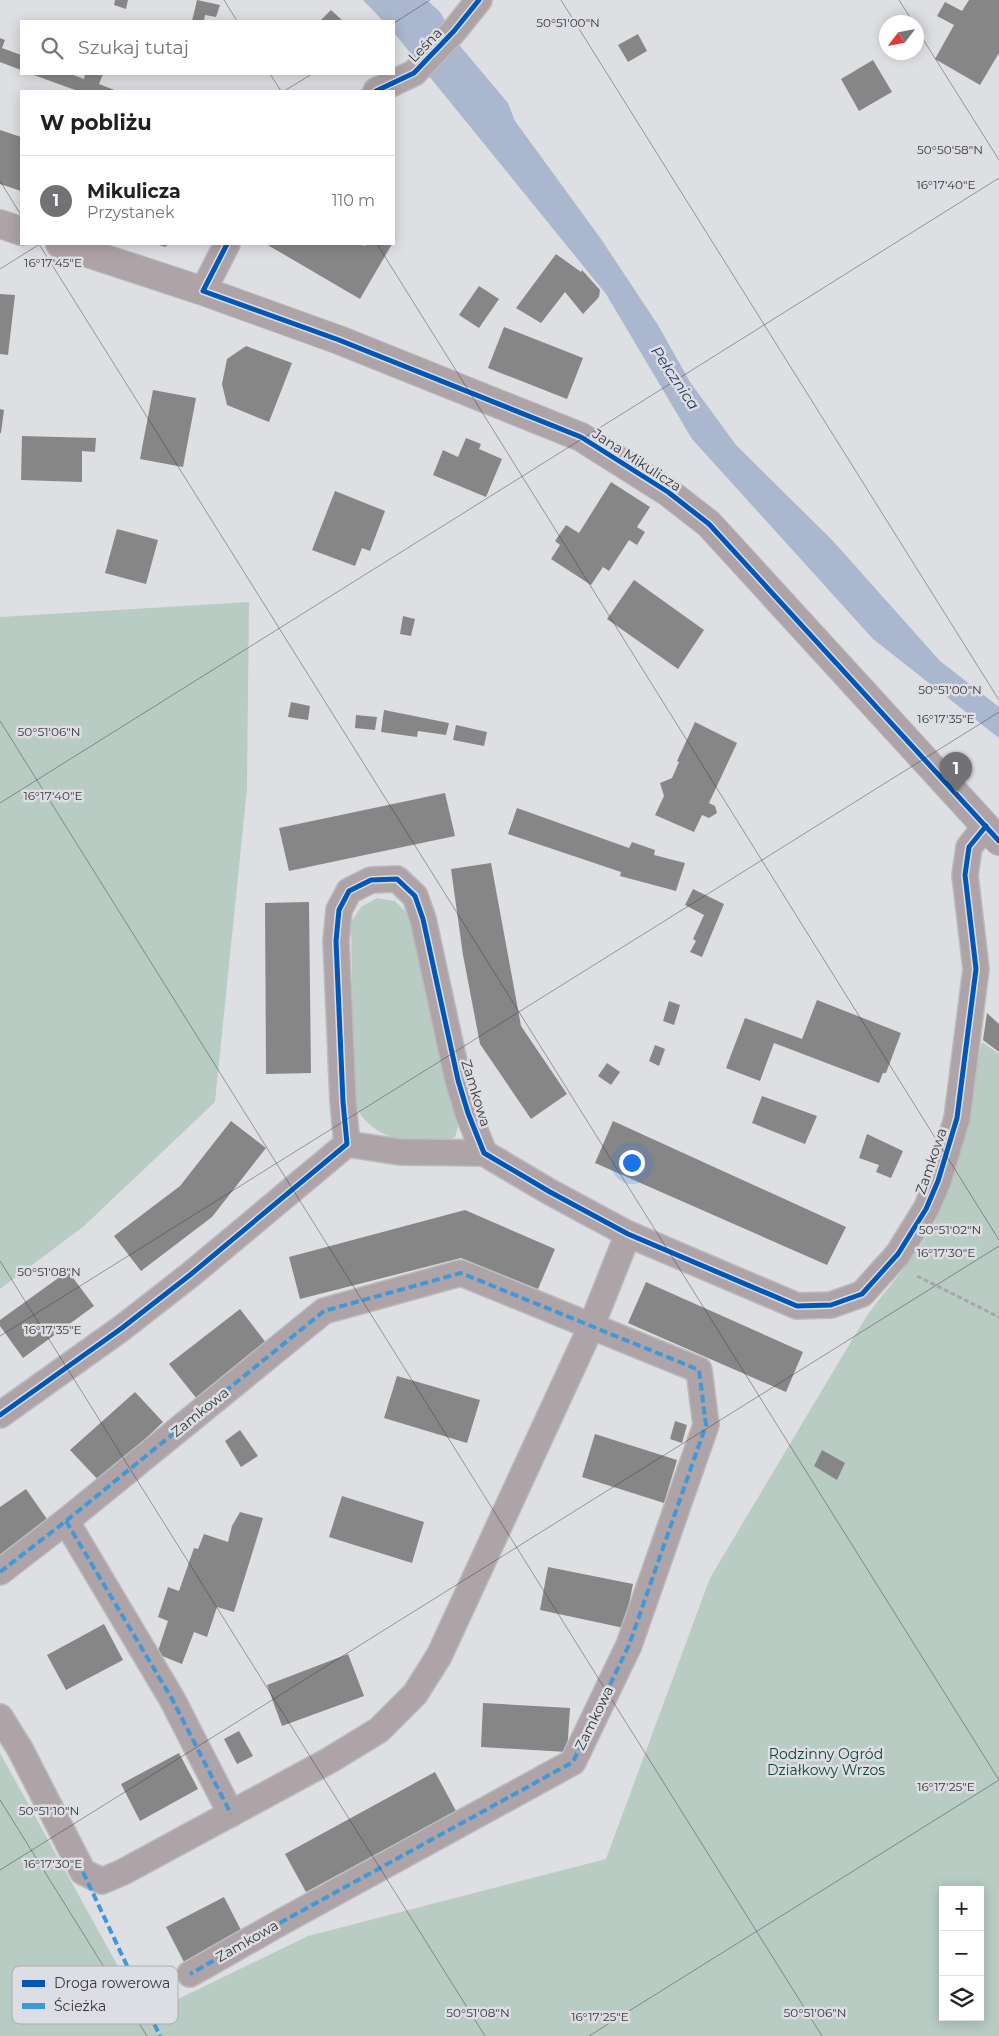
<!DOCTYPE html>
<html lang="pl">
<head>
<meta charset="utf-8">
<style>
  body { margin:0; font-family:Montserrat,sans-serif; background:#f6f6f6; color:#202124 }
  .controls { position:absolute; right:15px; bottom:15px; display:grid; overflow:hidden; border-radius:0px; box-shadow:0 2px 12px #0003 }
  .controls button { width:45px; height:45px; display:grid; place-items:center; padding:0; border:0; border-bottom:1px solid #e0e0e0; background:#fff; color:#202124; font:25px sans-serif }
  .compass { position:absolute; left:879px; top:15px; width:45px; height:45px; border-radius:50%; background:#fff; box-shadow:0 2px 12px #0003; rotate:238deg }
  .you { position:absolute; left:631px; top:1162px; width:18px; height:18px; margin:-12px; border:4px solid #fff; border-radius:50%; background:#1a73e8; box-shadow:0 0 0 8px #1a73e833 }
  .badge { display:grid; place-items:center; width:32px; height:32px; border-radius:50%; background:#727275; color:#fff; font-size:16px; font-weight:700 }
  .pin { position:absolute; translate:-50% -41px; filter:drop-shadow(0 1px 2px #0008) }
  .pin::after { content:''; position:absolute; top:26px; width:18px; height:15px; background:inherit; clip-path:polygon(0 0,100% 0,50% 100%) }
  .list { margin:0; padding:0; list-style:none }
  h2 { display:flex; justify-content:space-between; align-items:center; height:65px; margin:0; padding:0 20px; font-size:21px }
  h2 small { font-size:16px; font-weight:400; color:#757577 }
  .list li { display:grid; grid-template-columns:32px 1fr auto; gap:15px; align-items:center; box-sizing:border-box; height:90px; padding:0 20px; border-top:1px solid #e0e0e0 }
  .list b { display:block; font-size:19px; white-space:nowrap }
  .list p { margin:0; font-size:16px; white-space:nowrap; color:#757577 }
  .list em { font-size:16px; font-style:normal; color:#757577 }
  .icon { flex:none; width:28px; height:28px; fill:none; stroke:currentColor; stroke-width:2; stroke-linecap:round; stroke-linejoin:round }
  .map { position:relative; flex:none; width:999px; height:2036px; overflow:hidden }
  .search { position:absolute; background:#fff; box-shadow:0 2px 12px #0003; left:20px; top:20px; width:375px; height:55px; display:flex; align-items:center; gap:12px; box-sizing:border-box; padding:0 18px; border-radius:0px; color:#757577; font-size:19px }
  .panel { position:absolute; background:#fff; box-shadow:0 2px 12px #0003; left:20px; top:90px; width:375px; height:155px; border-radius:0px }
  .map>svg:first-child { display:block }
</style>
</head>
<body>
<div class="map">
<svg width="999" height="2036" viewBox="0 0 999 2036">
  <rect width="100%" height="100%" fill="#dedfe3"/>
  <g fill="#b8ccc4" fill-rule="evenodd">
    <polygon points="249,602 247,789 215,1102 84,1226 0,1289 0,617"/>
    <path d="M377,898L395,901L413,919L445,1081L458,1127L455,1137C421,1151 368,1140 354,1102L351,922L361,907Z"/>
    <path d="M982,1042L999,1054V2036H0V1753L145,2015L308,1936L606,1859L710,1578L849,1345C857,1332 865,1318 874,1306C897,1277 921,1249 938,1216C964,1162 969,1099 982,1042ZM943,1890H980V2017H943Z"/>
  </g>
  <polygon fill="#abb7ce" points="363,0 427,0 440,12 460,46 508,103 515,121 601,239 658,325 690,382 736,445 833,541 940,661 999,707 999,738 873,639 692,439 606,294 394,33 394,21 383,21"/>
  <g fill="#878687">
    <polygon points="115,0 128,0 126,9 114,5"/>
    <polygon points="197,0 220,5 216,17 205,15 204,21 192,21"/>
    <polygon points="969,0 999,0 999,53 980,85 935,59 954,25 937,16 945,2 962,11"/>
    <polygon points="331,10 343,21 320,21"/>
    <polygon points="638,34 647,51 628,62 618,45"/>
    <polygon points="0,38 5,40 2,48 21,55 21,70 0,62"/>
    <polygon points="873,60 892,92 859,111 841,79"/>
    <polygon points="31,74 71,74 84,79 85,74 103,74 99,84 117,91 78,91"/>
    <polygon points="0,130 21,137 21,191 0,184"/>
    <polygon points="155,244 167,244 166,247"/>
    <polygon points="266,244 361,244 365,246 366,244 392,244 360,299"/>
    <polygon points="556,254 581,272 582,270 600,290 599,297 583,314 565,292 541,323 516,308"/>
    <polygon points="479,286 499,299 479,328 459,315"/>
    <polygon points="0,294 15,295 8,355 0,354"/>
    <polygon points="504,327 583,358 567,399 488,368"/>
    <polygon points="246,346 292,363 269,422 227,405 222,384 227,359"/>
    <polygon points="153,390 196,398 183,467 140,459"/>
    <polygon points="0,409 4,410 1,433 0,433"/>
    <polygon points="22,436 96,438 95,452 82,451 82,482 21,480"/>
    <polygon points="466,438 481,444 479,449 502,459 486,497 433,475 443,450 458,457"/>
    <polygon points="611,482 650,507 637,527 645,532 637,545 629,540 609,571 603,567 591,585 551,559 560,545 555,541 566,525 579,533"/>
    <polygon points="335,491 385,511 370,551 362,548 355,566 312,550"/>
    <polygon points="117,529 158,540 146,584 105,573"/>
    <polygon points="634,580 704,630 678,669 607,619"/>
    <polygon points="403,616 415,619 411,636 400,634"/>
    <polygon points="291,702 310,706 308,720 288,717"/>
    <polygon points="384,710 449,723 446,735 418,731 417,737 381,732"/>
    <polygon points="356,715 377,717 375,730 355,728"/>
    <polygon points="695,722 737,743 709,803 715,806 717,813 709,818 702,815 694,832 655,815 664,796 660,783 672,778 679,762 677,761"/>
    <polygon points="456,725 487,732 484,746 453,740"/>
    <polygon points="445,793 455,836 289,871 279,828"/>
    <polygon points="517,808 629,848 632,842 655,850 654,855 685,863 676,891 620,876 621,872 508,834"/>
    <polygon points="491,863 521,1026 567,1094 531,1119 480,1044 463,955 451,869"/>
    <polygon points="693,889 724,904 702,957 690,952 696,941 693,939 704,915 685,905"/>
    <polygon points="309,902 311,1073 266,1074 265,903"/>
    <polygon points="817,1000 901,1033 886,1073 883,1073 879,1083 774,1043 760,1081 726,1068 745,1018 802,1039"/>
    <polygon points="669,1001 680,1005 674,1025 663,1021"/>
    <polygon points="987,1013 999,1024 999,1052 983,1040"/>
    <polygon points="655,1045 665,1049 659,1066 649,1061"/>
    <polygon points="607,1063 620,1072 611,1085 598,1076"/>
    <polygon points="762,1096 817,1116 805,1144 752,1123"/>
    <polygon points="231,1121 266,1148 212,1217 141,1271 114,1236 180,1186"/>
    <polygon points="613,1121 846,1227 827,1265 595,1163"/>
    <polygon points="867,1134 903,1151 891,1178 876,1172 879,1165 859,1158"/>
    <polygon points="465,1210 555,1249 538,1289 461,1258 300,1299 289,1257"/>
    <polygon points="68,1271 94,1306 23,1358 0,1326 0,1320"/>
    <polygon points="646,1282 803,1352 786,1392 628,1323"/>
    <polygon points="240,1309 267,1344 197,1399 169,1364"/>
    <polygon points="397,1376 480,1400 467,1443 384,1418"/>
    <polygon points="135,1392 163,1422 100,1482 70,1450"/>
    <polygon points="675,1421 687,1425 682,1443 670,1439"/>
    <polygon points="240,1430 258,1456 241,1467 225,1441"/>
    <polygon points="595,1434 677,1460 664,1503 582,1477"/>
    <polygon points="822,1450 845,1463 837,1480 814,1466"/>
    <polygon points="26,1489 49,1522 0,1557 0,1507"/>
    <polygon points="342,1496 424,1522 412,1563 329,1537"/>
    <polygon points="240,1512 263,1518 234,1612 217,1607 207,1637 194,1632 182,1664 157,1654 168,1621 158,1617 168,1587 179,1591 194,1548 198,1549 204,1534 228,1542 232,1526"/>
    <polygon points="548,1567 633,1584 624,1628 540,1610"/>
    <polygon points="104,1624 123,1660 66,1690 47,1655"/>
    <polygon points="348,1654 364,1696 282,1726 267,1685"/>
    <polygon points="483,1703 570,1708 567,1752 481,1747"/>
    <polygon points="239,1731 253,1756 237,1764 224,1739"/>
    <polygon points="179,1753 198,1789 140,1821 121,1784"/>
    <polygon points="435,1772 456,1811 306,1892 285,1854"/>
    <polygon points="224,1897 243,1934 185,1964 166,1927"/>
  </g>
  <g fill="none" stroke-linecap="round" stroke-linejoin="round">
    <defs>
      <g id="minor">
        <polyline points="376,91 414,73 454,31 479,0"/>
        <polyline points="203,291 227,244"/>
        <polyline points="347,1144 400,1152 484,1153"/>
        <polyline points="0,1415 122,1328 190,1275 347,1144 343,1102 336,941 339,910 349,891 371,880 397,879 415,896 423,919 458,1080 468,1113 484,1153 550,1192 628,1234 797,1306 831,1305 862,1294 898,1254 926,1209 938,1181 957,1118 976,969 965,875 969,847 986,826"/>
        <polyline points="66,1521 172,1699 231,1814"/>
        <polyline points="0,1572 66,1521 324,1311 461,1273 699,1370 706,1425 629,1645 573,1762 276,1925 190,1974"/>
        <polyline points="0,1717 20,1749 83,1872 102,1881 123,1872 330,1760 379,1730 415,1694 439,1656 591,1327 628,1234"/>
      </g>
      <g id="tertiary">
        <polyline points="0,224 21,231"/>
        <polyline points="60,244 203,291 339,340 581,437 668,492 709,524 999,841"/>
      </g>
    </defs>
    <use href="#minor" stroke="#babbbd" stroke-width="28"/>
    <use href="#tertiary" stroke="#babbbd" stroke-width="30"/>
    <polyline stroke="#aca5a8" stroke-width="3" stroke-dasharray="5 2.5" stroke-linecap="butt" points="917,1276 999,1317"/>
    <use href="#minor" stroke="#aea3a6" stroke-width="25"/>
    <use href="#tertiary" stroke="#aea3a6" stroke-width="28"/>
    <g stroke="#3e98d9" stroke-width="4" stroke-dasharray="8 4" stroke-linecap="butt">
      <polyline points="66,1521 172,1699 231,1814"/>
      <polyline points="0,1572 66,1521 324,1311 461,1273 699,1370 706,1425 629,1645 573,1762 276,1925 190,1974"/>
      <polyline points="83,1872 160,2036"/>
    </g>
    <defs>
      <g id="cycleway">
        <polyline points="376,91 414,73 454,31 479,0"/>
        <polyline points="227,244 203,291 339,340 581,437 668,492 709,524 999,841"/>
        <polyline points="0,1415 122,1328 190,1275 347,1144 343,1102 336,941 339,910 349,891 371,880 397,879 415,896 423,919 458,1080 468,1113 484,1153 550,1192 628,1234 797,1306 831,1305 862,1294 898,1254 926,1209 938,1181 957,1118 976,969 965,875 969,847 986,826"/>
      </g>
    </defs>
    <use href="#cycleway" stroke="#dddee4" stroke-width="8"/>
    <use href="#cycleway" stroke="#0057b8" stroke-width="5"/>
  </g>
  <path fill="none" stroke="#38383a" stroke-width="1" stroke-opacity="0.45" d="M224,0L237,21M561,0L999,700M899,0L913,22M394,23L430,0M916,28L999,160M270,74L281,91M284,91L312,74M0,181L21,215M39,244L999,1780M377,244L999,1240M0,269L40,244M0,721L822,2036M0,803L999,178M0,1261L485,2036M0,1336L999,712M0,1800L147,2036M0,1870L999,1246M589,2036L999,1780"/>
  <g text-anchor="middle" stroke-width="5" stroke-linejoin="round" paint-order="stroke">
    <g font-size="14" fill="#38383a" stroke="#dddee4">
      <text transform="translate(425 45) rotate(-46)" y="5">Leśna</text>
      <text transform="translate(637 460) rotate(33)" y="5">Jana Mikulicza</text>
      <text transform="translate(476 1093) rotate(73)" y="5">Zamkowa</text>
      <text transform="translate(931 1161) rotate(-71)" y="5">Zamkowa</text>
      <text transform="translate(200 1412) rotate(-39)" y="5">Zamkowa</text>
      <text transform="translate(594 1718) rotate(-64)" y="5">Zamkowa</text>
      <text transform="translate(247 1941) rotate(-30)" y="5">Zamkowa</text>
    </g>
    <g font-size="14" fill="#124531" stroke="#dddee4">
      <text x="826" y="1759">Rodzinny Ogród<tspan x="826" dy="16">Działkowy Wrzos</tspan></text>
    </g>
    <g font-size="15" font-style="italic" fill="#1e325c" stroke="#dddee4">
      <text transform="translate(675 378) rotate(56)" y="5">Pełcznica</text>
    </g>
  </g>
  <rect x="12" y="1966" width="166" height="58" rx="8" fill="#dddee4" stroke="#acacb1" stroke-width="1"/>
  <rect x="22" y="1980" width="23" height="7" fill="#0057b8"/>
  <rect x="22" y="2003" width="23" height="6" fill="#3e98d9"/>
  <g font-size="14" fill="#38383a">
    <text x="54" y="1988">Droga rowerowa</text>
    <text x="54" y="2011">Ścieżka</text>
  </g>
  <g font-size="12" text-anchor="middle" fill="#38383a" stroke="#dddee4" stroke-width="5" stroke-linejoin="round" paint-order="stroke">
    <text x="568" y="27">50°51'00"N</text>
    <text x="950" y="154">50°50'58"N</text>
    <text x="946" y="189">16°17'40"E</text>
    <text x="53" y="267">16°17'45"E</text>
    <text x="950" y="694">50°51'00"N</text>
    <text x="946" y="723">16°17'35"E</text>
    <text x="49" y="736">50°51'06"N</text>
    <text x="53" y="800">16°17'40"E</text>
    <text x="950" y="1234">50°51'02"N</text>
    <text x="946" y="1257">16°17'30"E</text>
    <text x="49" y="1276">50°51'08"N</text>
    <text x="53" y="1334">16°17'35"E</text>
    <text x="946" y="1791">16°17'25"E</text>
    <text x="49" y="1815">50°51'10"N</text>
    <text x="53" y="1868">16°17'30"E</text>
    <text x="478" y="2017">50°51'08"N</text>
    <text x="815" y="2017">50°51'06"N</text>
    <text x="600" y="2021">16°17'25"E</text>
  </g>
</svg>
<div class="controls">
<button>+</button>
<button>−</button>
<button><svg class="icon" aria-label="layers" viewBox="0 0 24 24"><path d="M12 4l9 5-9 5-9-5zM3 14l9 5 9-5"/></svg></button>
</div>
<svg class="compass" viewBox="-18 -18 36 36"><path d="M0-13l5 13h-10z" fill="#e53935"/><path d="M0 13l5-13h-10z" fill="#757577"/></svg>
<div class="you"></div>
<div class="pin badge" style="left:956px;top:793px">1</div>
<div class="search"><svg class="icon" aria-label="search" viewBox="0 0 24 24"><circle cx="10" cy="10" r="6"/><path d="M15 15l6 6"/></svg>Szukaj tutaj</div>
<section class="panel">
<h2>W pobliżu<small></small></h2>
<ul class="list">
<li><span class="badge">1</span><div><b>Mikulicza</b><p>Przystanek</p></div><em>110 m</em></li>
</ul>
</section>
</div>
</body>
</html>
